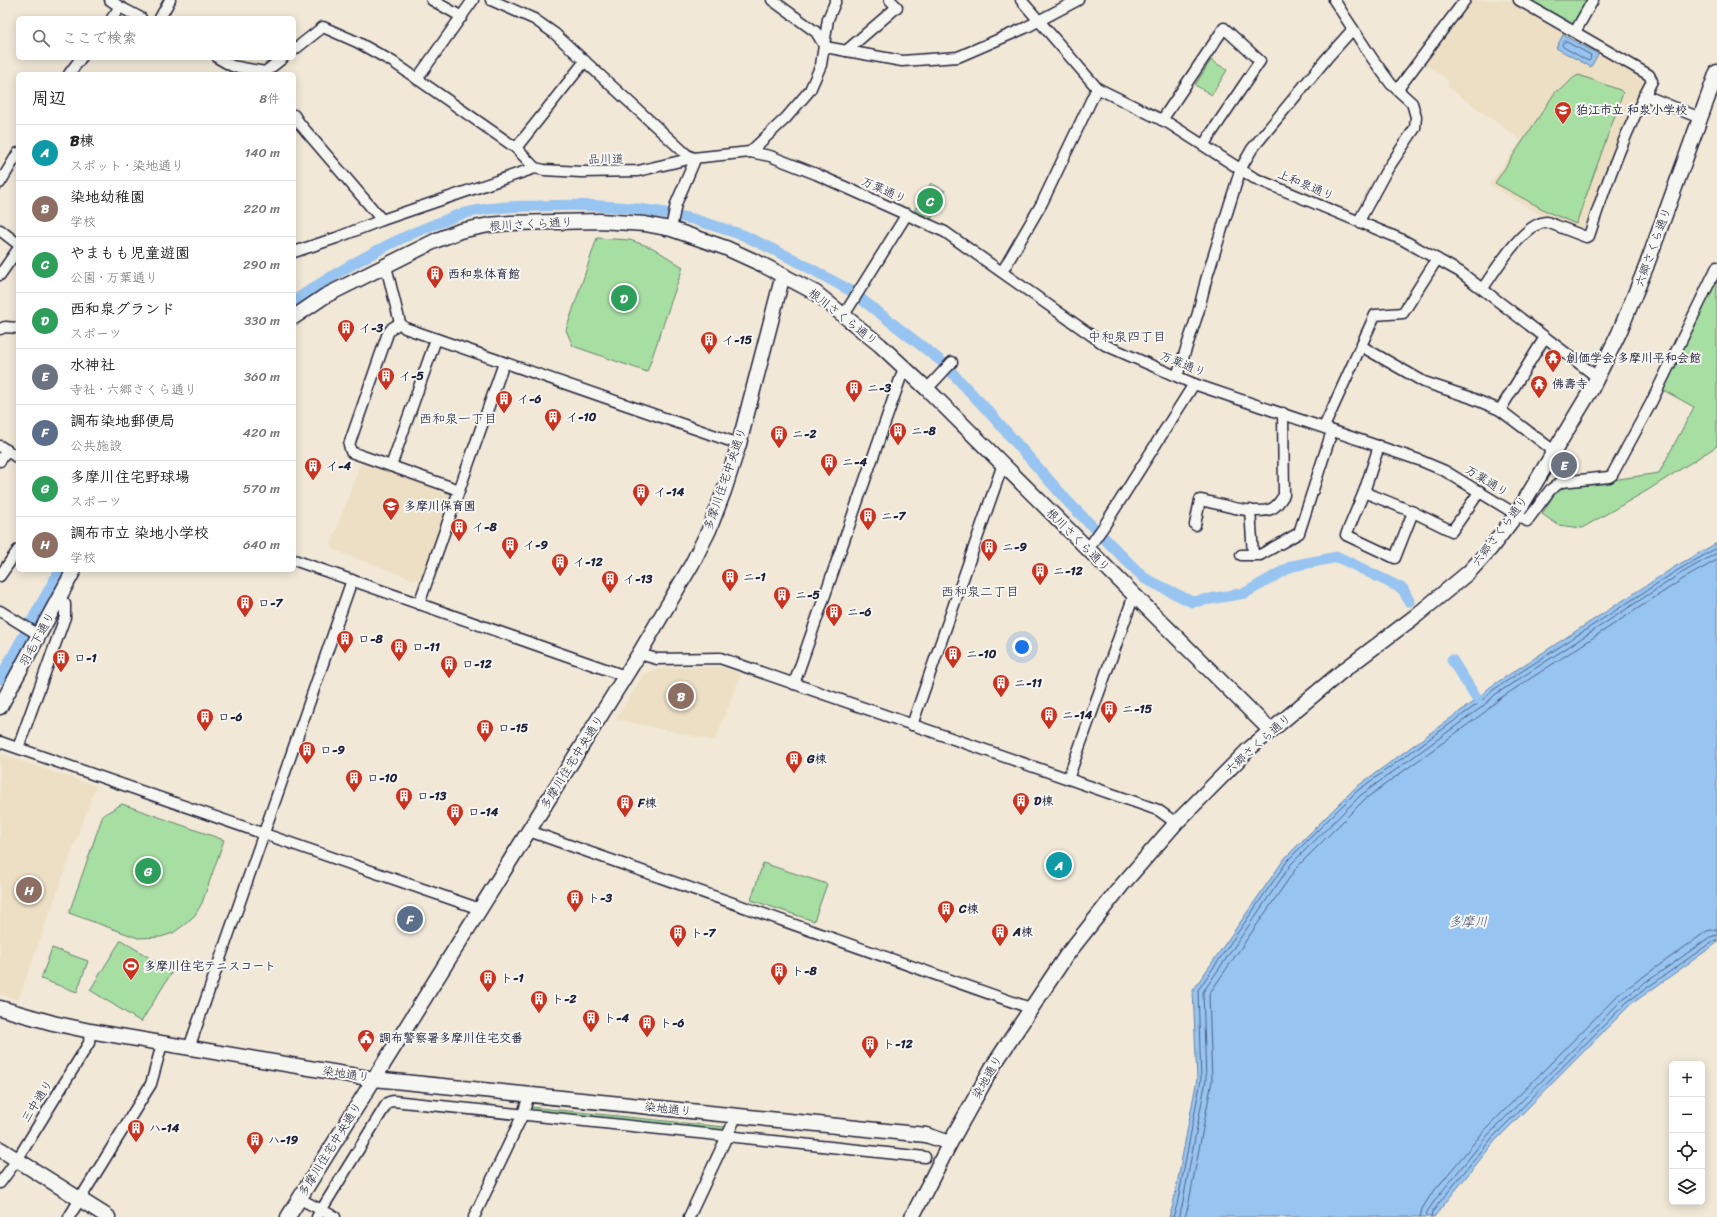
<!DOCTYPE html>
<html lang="ja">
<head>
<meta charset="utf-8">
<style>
  body { margin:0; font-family:Sriracha,"Klee One",sans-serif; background:#f6f6f6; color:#222 }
  .controls { position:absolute; right:12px; bottom:12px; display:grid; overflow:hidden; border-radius:6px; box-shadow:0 2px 10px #0003 }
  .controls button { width:36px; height:36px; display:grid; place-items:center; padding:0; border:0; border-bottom:1px solid #e0e0e0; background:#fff; color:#222; font:20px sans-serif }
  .you { position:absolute; left:1022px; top:647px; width:14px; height:14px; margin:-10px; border:3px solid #fff; border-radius:50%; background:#1a73e8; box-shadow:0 0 0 6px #1a73e833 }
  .badge { display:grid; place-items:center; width:26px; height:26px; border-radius:50%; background:#2563eb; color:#fff; font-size:13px; font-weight:700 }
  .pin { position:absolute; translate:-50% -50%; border:2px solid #fff; box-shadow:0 1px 4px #0006 }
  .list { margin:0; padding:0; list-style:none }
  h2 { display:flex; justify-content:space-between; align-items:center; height:52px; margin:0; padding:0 16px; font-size:17px }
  h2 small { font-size:13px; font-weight:400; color:#767676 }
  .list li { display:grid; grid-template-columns:26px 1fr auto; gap:12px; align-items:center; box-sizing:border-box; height:56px; padding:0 16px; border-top:1px solid #e0e0e0 }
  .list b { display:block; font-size:15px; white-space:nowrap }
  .list p { margin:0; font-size:13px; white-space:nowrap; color:#767676 }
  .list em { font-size:13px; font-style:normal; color:#767676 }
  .icon { flex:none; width:22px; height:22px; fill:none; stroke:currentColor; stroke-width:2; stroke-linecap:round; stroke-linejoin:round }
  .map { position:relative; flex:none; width:1717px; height:1217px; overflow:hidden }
  .search { position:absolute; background:#fff; box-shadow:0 2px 10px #0003; left:16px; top:16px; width:280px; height:44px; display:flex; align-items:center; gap:10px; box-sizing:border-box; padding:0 14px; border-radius:6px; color:#767676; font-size:15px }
  .panel { position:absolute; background:#fff; box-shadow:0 2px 10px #0003; left:16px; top:72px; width:280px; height:500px; border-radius:6px }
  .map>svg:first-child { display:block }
</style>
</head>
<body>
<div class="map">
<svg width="1717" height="1217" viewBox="0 0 1717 1217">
  <rect width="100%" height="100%" fill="#f1e8d7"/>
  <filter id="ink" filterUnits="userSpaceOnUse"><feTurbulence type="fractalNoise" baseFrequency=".025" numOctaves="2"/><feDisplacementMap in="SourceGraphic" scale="8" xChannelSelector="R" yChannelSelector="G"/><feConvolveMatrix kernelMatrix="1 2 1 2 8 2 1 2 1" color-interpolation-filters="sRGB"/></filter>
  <g filter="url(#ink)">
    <g fill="#eddfc4">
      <polygon points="1467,0 1512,0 1644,76 1646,80 1631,109 1582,232 1545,217 1489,185 1521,140 1448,87 1449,81 1427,65 1425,59"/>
      <polygon points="363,461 447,490 451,495 424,576 421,579 415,580 332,549 331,545 360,465"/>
      <polygon points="695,667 721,667 741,674 715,741 616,719 644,674 659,669"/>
      <polygon points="0,754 96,786 18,1000 0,994"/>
    </g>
    <g fill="#a7dea2" stroke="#64806e">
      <polygon points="1529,0 1586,0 1573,25"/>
      <polygon points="1211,60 1227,70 1212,95 1195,85"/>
      <path d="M1579,75L1620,90L1623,93L1576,224L1550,213L1495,183L1556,91C1567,89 1569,78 1579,75Z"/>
      <polygon points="931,183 945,191 931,219 914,211"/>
      <polygon points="597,238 630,240 653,248 683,267 647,372 573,346 566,330"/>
      <polygon points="1717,278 1717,446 1648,490 1582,528 1558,525 1542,514 1556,491 1566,487 1659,473 1694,407 1663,390"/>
      <polygon points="122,804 224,840 202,903 195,915 184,925 173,933 161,937 138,938 69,913 103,815"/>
      <polygon points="763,863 827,884 814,921 751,900"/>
      <polygon points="121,940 172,972 141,1022 90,990"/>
      <polygon points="52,948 88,961 77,992 41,979"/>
      <polygon points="544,1102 712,1120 713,1121 546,1104"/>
      <polygon points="530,1107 724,1127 727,1127 724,1132 530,1111"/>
    </g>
    <g fill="#97c4f1" stroke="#6883a8">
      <polygon points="1563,35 1598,54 1591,67 1556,48"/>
      <polygon points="1717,543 1717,943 1630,1005 1495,1141 1434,1217 1169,1217 1173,1205 1197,1079 1193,990 1285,858 1355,788 1477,699 1490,687 1676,566"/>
    </g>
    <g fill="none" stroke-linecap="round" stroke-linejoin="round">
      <g stroke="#516384" stroke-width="1">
        <polygon points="1565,41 1591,55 1590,60 1588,61 1563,47 1562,45"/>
        <polyline points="1173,1217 1177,1205 1201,1080 1198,990 1288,860 1357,791 1479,703 1493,690 1678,570 1717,548"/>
        <polyline points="1178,1217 1182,1206 1206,1080 1203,992 1292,863 1361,795 1482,707 1496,694 1680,574 1717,553"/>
        <polyline points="1185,1217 1188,1207 1212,1081 1209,994 1297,867 1365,799 1485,712 1499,699 1683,579 1717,560"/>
        <polyline points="1420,1217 1422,1209 1430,1196 1484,1131 1619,994 1707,931 1717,929"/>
        <polyline points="1426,1217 1427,1212 1435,1200 1488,1135 1624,998 1710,937 1717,935"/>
        <polyline points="1431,1217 1432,1213 1439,1203 1492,1138 1627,1002 1713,941 1717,940"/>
      </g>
      <g stroke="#97c4f1" stroke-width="11">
        <polyline points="683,217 693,219 743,235 795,260 851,291 941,361 988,411 1069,503 1144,578 1192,602 1245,593 1292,566 1338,557 1403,589 1409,601"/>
        <path d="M294,301C338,271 384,244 435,224C445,221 455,215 466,213C490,207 514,206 538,206C581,204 623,205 665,213"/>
        <polyline points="1452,660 1477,699"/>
        <polyline points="0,679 60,570"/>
      </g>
      <defs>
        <g id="street">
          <polyline points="110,0 120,7 112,18"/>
          <polyline points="432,0 462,17"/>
          <polyline points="491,0 534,19 554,33 686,154 693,158 694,162 676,204 671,229"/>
          <polyline points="772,0 816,32 825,47 902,61 958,57 1025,28 1078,0"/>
          <polyline points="1021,0 1097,88 1170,124 1254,178 1403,240 1460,272 1597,377"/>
          <polyline points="1334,0 1372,58 1391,84 1412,103 1416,117 1415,128 1385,173 1359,221"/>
          <polyline points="120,7 141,18"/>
          <polyline points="160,18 170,0"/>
          <polyline points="1575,32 1593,0"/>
          <polyline points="294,50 323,27 357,42 393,62 516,148 535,168"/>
          <polyline points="846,51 897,7 890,0"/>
          <polyline points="218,58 232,66 265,72 267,74"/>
          <polyline points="265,72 283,58"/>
          <polyline points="69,74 81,58"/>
          <polyline points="417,79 473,0"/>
          <polyline points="1398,89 1465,0"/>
          <polyline points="1644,95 1700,118"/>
          <polyline points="294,115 300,124 382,220"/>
          <polyline points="1162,120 1224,28 1260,61 1204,144"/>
          <polyline points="516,148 585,61"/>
          <polyline points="750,152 770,156 816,174 945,232 1105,345 1194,384 1419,460 1445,471 1527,521 1550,490 1561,482 1609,477 1612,475 1650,405 1717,267"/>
          <polyline points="0,183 18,153"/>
          <polyline points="0,230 18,244"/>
          <polyline points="294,252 336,238 382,220 535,168 544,170 581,172 638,171 693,158 750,152 786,118 810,90 821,65 828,19 836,0"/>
          <polyline points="386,266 400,323 405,328 739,444"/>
          <polyline points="1002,272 1042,203 1097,88"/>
          <polyline points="0,275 18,249"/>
          <path d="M1483,288C1495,271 1524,222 1547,222L1586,237L1589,236C1606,183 1626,130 1652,81L1649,75L1519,0"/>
          <polyline points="844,315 907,214"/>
          <polyline points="400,323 392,328 388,333 349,445 351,452 459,490"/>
          <polyline points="0,329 5,327 18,328"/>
          <polyline points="1361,346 1424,382 1469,397 1500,410 1554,451"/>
          <polyline points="1177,376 1198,313 1206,280 1241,168 1252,149 1327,58 1353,29"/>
          <polyline points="927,389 952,362"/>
          <polyline points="1500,410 1545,337"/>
          <polyline points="1324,427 1375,315 1403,313 1437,259"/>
          <polyline points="0,446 18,458"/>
          <polyline points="1379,446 1364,492 1346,535 1395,558 1413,512 1452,531 1480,491"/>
          <polyline points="0,461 7,450"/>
          <polyline points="391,466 436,339"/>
          <polyline points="1364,492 1413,512"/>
          <polyline points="1250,510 1253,555"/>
          <path d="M1195,525L1200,500C1218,503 1254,516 1271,509C1276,507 1281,500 1284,495L1283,413"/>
          <polyline points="1087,550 1104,526 1194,384"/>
          <polyline points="1241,555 1260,555 1299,533 1332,431"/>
          <polyline points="294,560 625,676"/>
          <polyline points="0,576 18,550"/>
          <polyline points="419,604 504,363"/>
          <polyline points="0,611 39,635"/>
          <polyline points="639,654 657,659 720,658 1158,810 1176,823"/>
          <polyline points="794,684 904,368"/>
          <polyline points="912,725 1003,464"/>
          <polyline points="0,742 480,909"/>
          <polyline points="18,748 65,617 65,604 60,598"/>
          <polyline points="1068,779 1134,595"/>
          <polyline points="529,831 1030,1008"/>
          <polyline points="189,1048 352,580"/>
          <polyline points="0,1183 17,1160 89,1043 90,1031"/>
          <polyline points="300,1199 335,1217"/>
          <polyline points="69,1217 151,1084 162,1044"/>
          <polyline points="317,1217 386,1105 389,1102 393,1101 925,1157"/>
          <polyline points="474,1217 523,1114 529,1095"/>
          <polyline points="689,1217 736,1117"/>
        </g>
        <g id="secondary">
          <polyline points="294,317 325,296 437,240 460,231 489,225 511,223 600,221 645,224 671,229 726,248 761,264 816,293 880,345 927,389 1270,730"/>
          <polyline points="0,707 74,570"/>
          <polyline points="0,1008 53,1023 90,1031 374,1079 926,1135 950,1143"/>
          <polyline points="0,1149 108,1217"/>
          <polyline points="288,1217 639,654 692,564 709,530 724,491 739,444 783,275"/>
          <polyline points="912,1217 950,1143 993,1066 1066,956 1122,885 1176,823 1249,749 1340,673 1417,615 1469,572 1490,549 1516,515 1591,390 1619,333 1646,267 1717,72"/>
        </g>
      </defs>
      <use href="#street" stroke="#22223b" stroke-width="13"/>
      <use href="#secondary" stroke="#22223b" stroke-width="17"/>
      <use href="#street" stroke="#f6f6f2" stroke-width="10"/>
      <use href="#secondary" stroke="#f6f6f2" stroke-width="14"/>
    </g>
  </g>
  <defs>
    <symbol id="school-pin" viewBox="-11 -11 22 30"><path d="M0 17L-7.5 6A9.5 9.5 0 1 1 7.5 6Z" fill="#c8321e" stroke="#f6f6f2"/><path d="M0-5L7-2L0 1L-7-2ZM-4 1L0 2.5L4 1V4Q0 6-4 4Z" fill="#fff"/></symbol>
    <symbol id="building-pin" viewBox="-11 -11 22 30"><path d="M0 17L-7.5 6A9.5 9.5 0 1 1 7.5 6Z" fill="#c8321e" stroke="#f6f6f2"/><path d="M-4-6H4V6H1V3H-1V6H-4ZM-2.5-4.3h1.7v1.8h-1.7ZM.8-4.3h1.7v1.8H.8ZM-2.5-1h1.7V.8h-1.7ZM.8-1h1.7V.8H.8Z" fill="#fff"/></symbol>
    <symbol id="temple-pin" viewBox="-11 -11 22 30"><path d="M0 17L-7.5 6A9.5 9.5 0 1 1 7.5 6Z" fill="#c8321e" stroke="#f6f6f2"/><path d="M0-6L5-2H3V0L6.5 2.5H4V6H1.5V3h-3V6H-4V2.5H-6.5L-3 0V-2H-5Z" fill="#fff"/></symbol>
    <symbol id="stadium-pin" viewBox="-11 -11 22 30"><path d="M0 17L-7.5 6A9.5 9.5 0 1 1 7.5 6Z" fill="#c8321e" stroke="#f6f6f2"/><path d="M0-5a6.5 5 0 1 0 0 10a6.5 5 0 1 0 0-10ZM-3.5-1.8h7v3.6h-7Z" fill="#fff"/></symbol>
    <symbol id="civic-pin" viewBox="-11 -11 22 30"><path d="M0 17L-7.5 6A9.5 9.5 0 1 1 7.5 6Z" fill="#c8321e" stroke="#f6f6f2"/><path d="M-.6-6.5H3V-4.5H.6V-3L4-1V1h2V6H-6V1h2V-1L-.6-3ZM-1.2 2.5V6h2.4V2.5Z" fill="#fff"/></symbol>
  </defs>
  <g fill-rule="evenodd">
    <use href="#school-pin" x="1553" y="100" width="20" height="27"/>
    <use href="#building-pin" x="425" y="264" width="20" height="27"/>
    <use href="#building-pin" x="336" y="318" width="20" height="27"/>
    <use href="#building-pin" x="699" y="330" width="20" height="27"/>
    <use href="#temple-pin" x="1543" y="348" width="20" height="27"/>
    <use href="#building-pin" x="376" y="366" width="20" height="27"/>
    <use href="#temple-pin" x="1529" y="374" width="20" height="27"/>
    <use href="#building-pin" x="844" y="378" width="20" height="27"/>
    <use href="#building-pin" x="494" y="389" width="20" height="27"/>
    <use href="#building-pin" x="543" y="407" width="20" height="27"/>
    <use href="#building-pin" x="888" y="421" width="20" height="27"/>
    <use href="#building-pin" x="769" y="424" width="20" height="27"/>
    <use href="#building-pin" x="819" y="452" width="20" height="27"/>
    <use href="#building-pin" x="303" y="456" width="20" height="27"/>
    <use href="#building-pin" x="631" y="482" width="20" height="27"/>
    <use href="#school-pin" x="381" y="496" width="20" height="27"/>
    <use href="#building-pin" x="858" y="506" width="20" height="27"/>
    <use href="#building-pin" x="449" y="517" width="20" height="27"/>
    <use href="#building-pin" x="500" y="535" width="20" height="27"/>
    <use href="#building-pin" x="979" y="537" width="20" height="27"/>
    <use href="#building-pin" x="550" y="552" width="20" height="27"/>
    <use href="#building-pin" x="1030" y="561" width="20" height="27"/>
    <use href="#building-pin" x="720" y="567" width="20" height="27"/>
    <use href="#building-pin" x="600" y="569" width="20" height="27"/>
    <use href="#building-pin" x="772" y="585" width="20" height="27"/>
    <use href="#building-pin" x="235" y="593" width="20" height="27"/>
    <use href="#building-pin" x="824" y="602" width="20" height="27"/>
    <use href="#building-pin" x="335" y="629" width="20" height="27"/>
    <use href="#building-pin" x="389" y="637" width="20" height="27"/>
    <use href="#building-pin" x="943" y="644" width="20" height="27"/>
    <use href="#building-pin" x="51" y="648" width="20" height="27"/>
    <use href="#building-pin" x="439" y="654" width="20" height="27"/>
    <use href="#building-pin" x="991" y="673" width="20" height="27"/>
    <use href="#building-pin" x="1099" y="699" width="20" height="27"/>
    <use href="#building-pin" x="1039" y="705" width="20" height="27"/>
    <use href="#building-pin" x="195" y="707" width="20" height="27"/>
    <use href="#building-pin" x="475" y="718" width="20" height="27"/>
    <use href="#building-pin" x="297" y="740" width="20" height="27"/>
    <use href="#building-pin" x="784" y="749" width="20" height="27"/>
    <use href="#building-pin" x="344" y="768" width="20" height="27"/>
    <use href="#building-pin" x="394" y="786" width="20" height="27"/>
    <use href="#building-pin" x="1011" y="791" width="20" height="27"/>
    <use href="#building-pin" x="615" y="793" width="20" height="27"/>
    <use href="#building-pin" x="445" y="802" width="20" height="27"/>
    <use href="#building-pin" x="565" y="888" width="20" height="27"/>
    <use href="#building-pin" x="936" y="899" width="20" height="27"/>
    <use href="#building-pin" x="990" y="922" width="20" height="27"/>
    <use href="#building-pin" x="668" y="923" width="20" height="27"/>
    <use href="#stadium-pin" x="121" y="956" width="20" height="27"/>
    <use href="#building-pin" x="769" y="961" width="20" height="27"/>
    <use href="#building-pin" x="478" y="968" width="20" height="27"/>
    <use href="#building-pin" x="529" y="989" width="20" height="27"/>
    <use href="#building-pin" x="581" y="1008" width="20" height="27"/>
    <use href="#building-pin" x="637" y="1013" width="20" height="27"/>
    <use href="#civic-pin" x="356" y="1028" width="20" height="27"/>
    <use href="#building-pin" x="860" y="1034" width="20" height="27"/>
    <use href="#building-pin" x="126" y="1118" width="20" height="27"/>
    <use href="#building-pin" x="245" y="1130" width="20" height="27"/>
  </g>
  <g text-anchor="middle" stroke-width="4" stroke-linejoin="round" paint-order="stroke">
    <g font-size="12" font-weight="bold" fill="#22223b" stroke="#f6f6f2" text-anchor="start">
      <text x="1576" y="114">狛江市立 和泉小学校</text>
      <text x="448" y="278">西和泉体育館</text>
      <text x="359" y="332">イ-3</text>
      <text x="722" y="344">イ-15</text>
      <text x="1566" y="362">創価学会 多摩川平和会館</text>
      <text x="399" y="380">イ-5</text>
      <text x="1552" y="388">佛壽寺</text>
      <text x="867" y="392">ニ-3</text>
      <text x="517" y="403">イ-6</text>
      <text x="566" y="421">イ-10</text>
      <text x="911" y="435">ニ-8</text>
      <text x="792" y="438">ニ-2</text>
      <text x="842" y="466">ニ-4</text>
      <text x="326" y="470">イ-4</text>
      <text x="654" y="496">イ-14</text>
      <text x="404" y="510">多摩川保育園</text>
      <text x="881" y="520">ニ-7</text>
      <text x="472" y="531">イ-8</text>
      <text x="523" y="549">イ-9</text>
      <text x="1002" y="551">ニ-9</text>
      <text x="573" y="566">イ-12</text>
      <text x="1053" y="575">ニ-12</text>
      <text x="743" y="581">ニ-1</text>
      <text x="623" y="583">イ-13</text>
      <text x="795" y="599">ニ-5</text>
      <text x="258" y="607">ロ-7</text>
      <text x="847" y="616">ニ-6</text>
      <text x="358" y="643">ロ-8</text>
      <text x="412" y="651">ロ-11</text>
      <text x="966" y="658">ニ-10</text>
      <text x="74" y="662">ロ-1</text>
      <text x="462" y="668">ロ-12</text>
      <text x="1014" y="687">ニ-11</text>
      <text x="1122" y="713">ニ-15</text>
      <text x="1062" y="719">ニ-14</text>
      <text x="218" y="721">ロ-6</text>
      <text x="498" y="732">ロ-15</text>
      <text x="320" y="754">ロ-9</text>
      <text x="807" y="763">G棟</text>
      <text x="367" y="782">ロ-10</text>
      <text x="417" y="800">ロ-13</text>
      <text x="1034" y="805">D棟</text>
      <text x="638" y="807">F棟</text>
      <text x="468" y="816">ロ-14</text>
      <text x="588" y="902">ト-3</text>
      <text x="959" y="913">C棟</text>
      <text x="1013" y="936">A棟</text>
      <text x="691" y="937">ト-7</text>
      <text x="144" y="970">多摩川住宅テニスコート</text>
      <text x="792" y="975">ト-8</text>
      <text x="501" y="982">ト-1</text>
      <text x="552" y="1003">ト-2</text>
      <text x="604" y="1022">ト-4</text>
      <text x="660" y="1027">ト-6</text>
      <text x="379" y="1042">調布警察署多摩川住宅交番</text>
      <text x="883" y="1048">ト-12</text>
      <text x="149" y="1132">ハ-14</text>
      <text x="268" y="1144">ハ-19</text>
    </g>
    <g font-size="12" fill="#22223b" stroke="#f6f6f2">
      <text transform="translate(606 159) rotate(-1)" y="4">品川道</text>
      <text transform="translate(1306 185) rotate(23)" y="4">上和泉通り</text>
      <text transform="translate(884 190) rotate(24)" y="4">万葉通り</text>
      <text transform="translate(531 224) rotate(-3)" y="4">根川さくら通り</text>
      <text transform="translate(1653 247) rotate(-70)" y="4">六郷さくら通り</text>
      <text transform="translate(843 317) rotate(38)" y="4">根川さくら通り</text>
      <text transform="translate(1183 364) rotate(22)" y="4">万葉通り</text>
      <text transform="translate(725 479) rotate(-71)" y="4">多摩川住宅中央通り</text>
      <text transform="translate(1487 481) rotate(32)" y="4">万葉通り</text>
      <text transform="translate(1500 531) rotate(-53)" y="4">六郷さくら通り</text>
      <text transform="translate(1078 540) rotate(45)" y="4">根川さくら通り</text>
      <text transform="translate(37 639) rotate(-61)" y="4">羽毛下通り</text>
      <text transform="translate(1258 744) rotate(-42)" y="4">六郷さくら通り</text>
      <text transform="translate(572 762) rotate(-58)" y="4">多摩川住宅中央通り</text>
      <text transform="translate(346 1074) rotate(9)" y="4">染地通り</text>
      <text transform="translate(987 1077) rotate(-60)" y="4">染地通り</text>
      <text transform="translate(37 1101) rotate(-58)" y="4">三中通り</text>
      <text transform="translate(668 1109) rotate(6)" y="4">染地通り</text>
      <text transform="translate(330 1149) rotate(-58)" y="4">多摩川住宅中央通り</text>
    </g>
    <g font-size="13" fill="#22223b" stroke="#f6f6f2">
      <text x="1127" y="341">中和泉四丁目</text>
      <text x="458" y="423">西和泉一丁目</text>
      <text x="980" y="596">西和泉二丁目</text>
    </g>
    <g font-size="13" font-style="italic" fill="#455372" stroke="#f6f6f2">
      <text x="1468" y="926">多摩川</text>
    </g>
  </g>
</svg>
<div class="controls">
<button>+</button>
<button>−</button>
<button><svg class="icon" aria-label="locate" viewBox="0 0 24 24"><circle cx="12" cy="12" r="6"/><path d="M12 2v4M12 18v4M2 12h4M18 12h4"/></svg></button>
<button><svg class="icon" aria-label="layers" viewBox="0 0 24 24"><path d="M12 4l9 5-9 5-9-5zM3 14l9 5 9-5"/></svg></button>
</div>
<div class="you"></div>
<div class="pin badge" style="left:1059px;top:865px;background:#0f9aa8">A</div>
<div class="pin badge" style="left:681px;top:696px;background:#8d6e63">B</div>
<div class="pin badge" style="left:930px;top:201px;background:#2e9e5b">C</div>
<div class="pin badge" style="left:624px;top:298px;background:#2e9e5b">D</div>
<div class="pin badge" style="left:1564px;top:465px;background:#6b7280">E</div>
<div class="pin badge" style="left:410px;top:919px;background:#5c6f8a">F</div>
<div class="pin badge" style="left:148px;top:871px;background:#2e9e5b">G</div>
<div class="pin badge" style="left:29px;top:890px;background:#8d6e63">H</div>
<div class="search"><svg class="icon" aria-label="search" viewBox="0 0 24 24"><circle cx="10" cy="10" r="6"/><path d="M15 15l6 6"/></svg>ここで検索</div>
<section class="panel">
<h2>周辺<small>8件</small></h2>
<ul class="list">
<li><span class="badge" style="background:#0f9aa8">A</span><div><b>B棟</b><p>スポット · 染地通り</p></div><em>140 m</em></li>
<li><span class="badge" style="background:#8d6e63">B</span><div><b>染地幼稚園</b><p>学校</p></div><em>220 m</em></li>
<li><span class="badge" style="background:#2e9e5b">C</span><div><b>やまもも児童遊園</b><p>公園 · 万葉通り</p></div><em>290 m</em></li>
<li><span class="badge" style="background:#2e9e5b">D</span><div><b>西和泉グランド</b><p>スポーツ</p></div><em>330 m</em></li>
<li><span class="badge" style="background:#6b7280">E</span><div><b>水神社</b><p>寺社 · 六郷さくら通り</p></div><em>360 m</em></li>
<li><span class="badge" style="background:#5c6f8a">F</span><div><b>調布染地郵便局</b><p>公共施設</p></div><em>420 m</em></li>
<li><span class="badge" style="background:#2e9e5b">G</span><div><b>多摩川住宅野球場</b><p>スポーツ</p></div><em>570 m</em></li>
<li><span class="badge" style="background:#8d6e63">H</span><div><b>調布市立 染地小学校</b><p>学校</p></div><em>640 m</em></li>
</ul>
</section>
</div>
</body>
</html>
